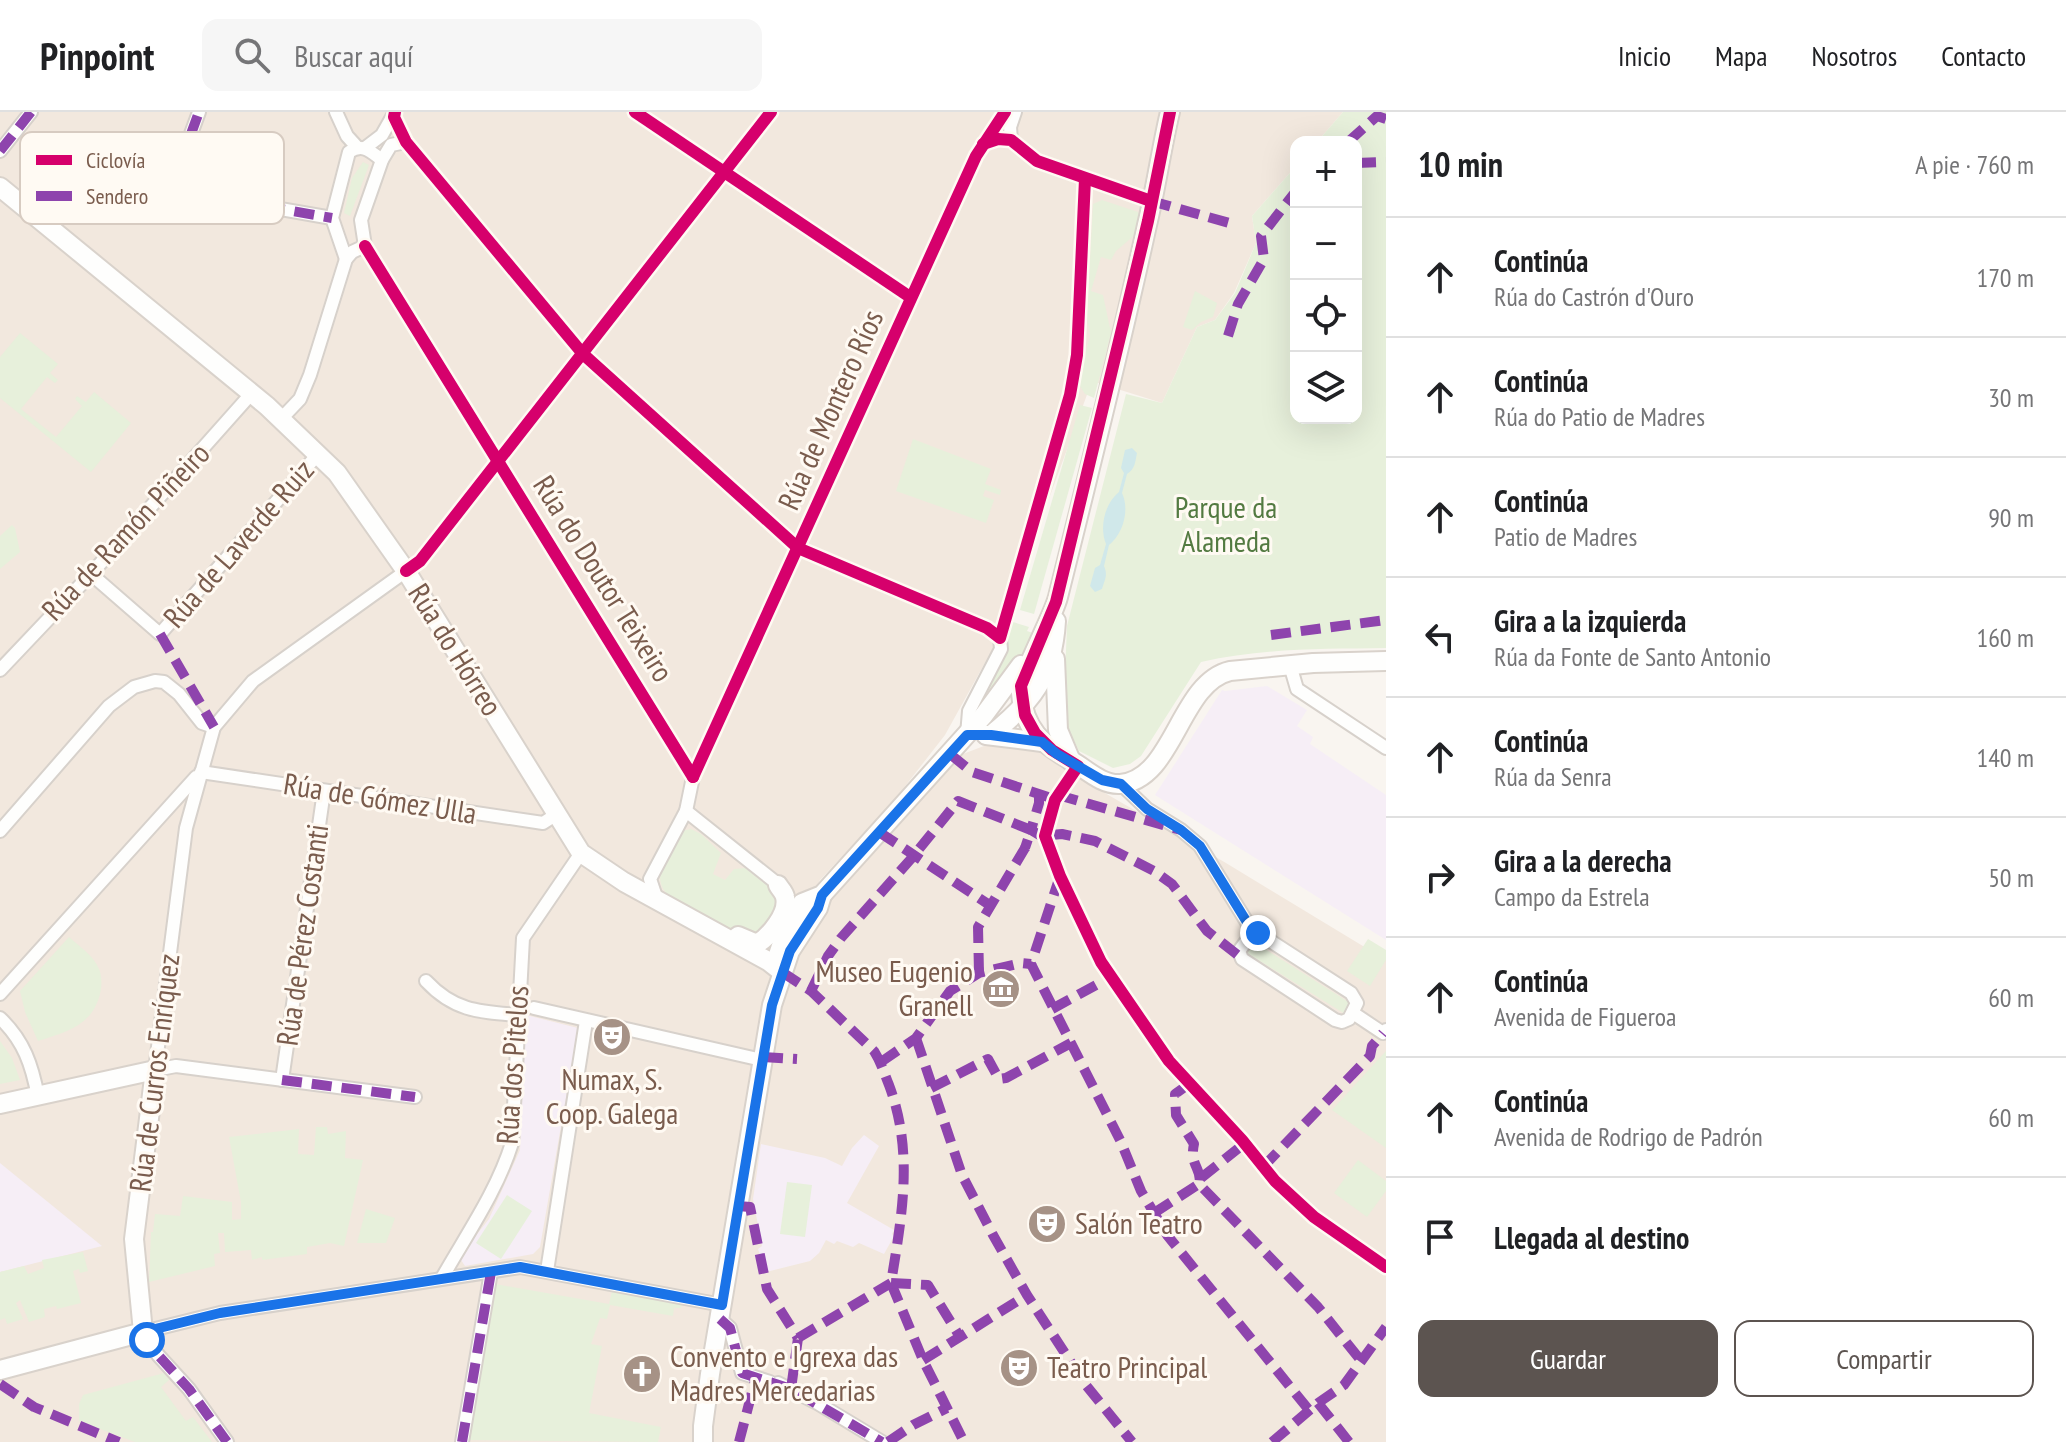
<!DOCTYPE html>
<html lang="es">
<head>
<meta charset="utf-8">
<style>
  body { margin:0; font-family:"PT Sans Narrow",sans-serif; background:#f6f6f6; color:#202124 }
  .controls { position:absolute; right:24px; top:24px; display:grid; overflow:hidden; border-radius:16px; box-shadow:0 8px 32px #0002 }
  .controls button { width:72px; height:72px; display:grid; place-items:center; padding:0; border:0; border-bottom:2px solid #e0e0e0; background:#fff; color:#202124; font:40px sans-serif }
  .stop { position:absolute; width:24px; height:24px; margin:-18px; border:6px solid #1a73e8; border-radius:50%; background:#fff }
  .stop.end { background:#1a73e8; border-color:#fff; box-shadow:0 2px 8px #0008 }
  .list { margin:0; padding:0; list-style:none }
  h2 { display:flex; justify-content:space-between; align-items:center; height:104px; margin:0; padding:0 32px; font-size:34px }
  h2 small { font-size:26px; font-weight:400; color:#757577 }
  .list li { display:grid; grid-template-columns:52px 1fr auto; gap:24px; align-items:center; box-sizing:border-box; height:120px; padding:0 32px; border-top:2px solid #e0e0e0 }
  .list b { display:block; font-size:30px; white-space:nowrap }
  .list p { margin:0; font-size:26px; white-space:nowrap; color:#757577 }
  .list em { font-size:26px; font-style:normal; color:#757577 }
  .actions { display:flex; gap:16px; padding:24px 32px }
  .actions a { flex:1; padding:18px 0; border:2px solid #5c5450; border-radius:16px; text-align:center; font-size:28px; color:#5c5450 }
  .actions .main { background:#5c5450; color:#fff }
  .icon { flex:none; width:44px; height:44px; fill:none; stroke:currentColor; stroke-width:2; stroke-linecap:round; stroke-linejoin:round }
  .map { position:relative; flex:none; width:1386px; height:1330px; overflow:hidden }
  header { display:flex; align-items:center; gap:48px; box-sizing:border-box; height:112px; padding:0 40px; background:#fff; border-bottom:2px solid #e0e0e0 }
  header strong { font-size:38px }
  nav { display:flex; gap:44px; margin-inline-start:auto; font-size:28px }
  .search { width:560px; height:72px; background:#f6f6f6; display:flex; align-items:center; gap:20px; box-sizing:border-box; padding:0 28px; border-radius:16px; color:#757577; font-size:30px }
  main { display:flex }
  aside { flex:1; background:#fff }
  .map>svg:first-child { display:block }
</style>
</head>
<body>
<header>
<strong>Pinpoint</strong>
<div class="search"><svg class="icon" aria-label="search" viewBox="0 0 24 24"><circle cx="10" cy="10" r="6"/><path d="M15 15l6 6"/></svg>Buscar aquí</div>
<nav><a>Inicio</a><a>Mapa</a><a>Nosotros</a><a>Contacto</a></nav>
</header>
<main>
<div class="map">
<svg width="1386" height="1330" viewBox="0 0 1386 1330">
  <rect width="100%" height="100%" fill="#f9f5f0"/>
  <g fill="#f2e8de">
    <polygon points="0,0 1343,0 1317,30 1296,30 1296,54 1252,104 1256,131 1234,181 1215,208 1197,215 1162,291 1092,269 997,529 945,623 892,691 820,768 777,858 717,1192 693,1307 693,1330 0,1330"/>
    <polygon points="997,629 1039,638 1072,662 1226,751 1386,848 1386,1330 707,1330 769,948 788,863 818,803 963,642"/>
  </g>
  <g fill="#f6eef6">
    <polygon points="1267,574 1307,598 1297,614 1313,625 1310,632 1386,683 1386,828 1155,683 1222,578 1225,579"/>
    <polygon points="526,903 578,916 540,1135 533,1142 465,1154 459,1145 489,1107 520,1038"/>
    <polygon points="864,1023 879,1034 847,1091 894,1118 892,1122 894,1124 884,1142 859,1131 853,1135 837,1129 834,1132 826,1128 819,1141 810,1149 766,1160 758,1137 762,1134 753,1087 761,1032 825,1046 842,1054 852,1036"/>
    <polygon points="0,1051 102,1134 0,1160"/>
  </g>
  <g fill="#e7f0db">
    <path d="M1343,0H1386V536C1323,537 1262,536 1201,550L1141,644L1130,652L1113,656L1079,639L1068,617L1064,587L1067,514L1126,282L1162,291L1197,215L1215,208L1235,181L1256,131L1252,104L1296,54V306H1356V30H1317Z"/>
    <polygon points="363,50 369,53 350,104 344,101 352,66"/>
    <polygon points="1102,88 1138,100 1140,104 1137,121 1116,139 1111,148 1101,145 1091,179 1103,183 1111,221 1094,286 1085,282 1078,271 1090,224 1087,205 1093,92"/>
    <polygon points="1195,179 1217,191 1213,205 1201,210 1192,218 1183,215"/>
    <polygon points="20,221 58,252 50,261 58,268 55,271 47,265 21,297 56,325 82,294 75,287 77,284 86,290 94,280 131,311 91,360 0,286 0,245"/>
    <polygon points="1080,293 1092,296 1034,502 1020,498"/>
    <polygon points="913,327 991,357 985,372 1001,378 1000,383 985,378 983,384 994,388 986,411 896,379"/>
    <polygon points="12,413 15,416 20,440 0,457 0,424"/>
    <polygon points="1013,510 1029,515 1027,519 1036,522 1017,551 974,601 1006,541 1008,515"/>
    <path d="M691,717L701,722L721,741L713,762L725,768L734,757L745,756L773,778L779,789L764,822L744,824L667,782C649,763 671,738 681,719Z"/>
    <path d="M69,825C79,834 94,844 99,857C102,864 102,874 100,882C92,914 66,920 38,929L25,900L20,879Z"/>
    <polygon points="1368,827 1386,838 1386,848 1370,874 1347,859"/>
    <polygon points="1254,830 1350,891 1345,902 1247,841"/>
    <polygon points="0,929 12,946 20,968 0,972"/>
    <polygon points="1386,939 1386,1036 1332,998"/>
    <polygon points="316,1015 327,1015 328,1022 346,1019 345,1046 363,1048 344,1134 330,1131 307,1135 307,1142 262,1148 262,1145 252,1148 251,1138 225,1140 224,1121 218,1121 220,1141 214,1142 215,1154 149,1170 151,1120 153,1120 155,1102 180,1104 183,1084 232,1090 232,1108 241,1107 241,1090 229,1025 299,1017 298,1042 314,1043"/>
    <polygon points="1358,1048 1386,1069 1386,1079 1367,1105 1334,1081"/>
    <polygon points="787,1070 812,1073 805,1125 780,1122"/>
    <polygon points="507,1083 532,1099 501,1147 476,1131"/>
    <polygon points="366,1097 395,1106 386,1131 357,1131"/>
    <polygon points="83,1140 88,1159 80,1161 79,1157 73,1159 81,1191 57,1197 56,1194 44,1197 45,1205 29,1210 20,1188 16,1191 23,1207 7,1212 5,1206 0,1208 0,1160 24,1154 28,1162 44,1156 42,1148"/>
    <polygon points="495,1172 609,1192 612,1179 682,1192 681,1196 674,1196 673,1204 610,1193 607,1207 600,1206 591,1232 602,1234 589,1301 661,1315 658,1330 469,1328"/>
    <polygon points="164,1261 169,1268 161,1275 186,1309 193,1305 212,1330 135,1330 79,1309 79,1292 83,1283"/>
  </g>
  <path fill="#d0e8ea" d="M1132,336L1137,341C1135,351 1135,357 1127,362L1122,381C1130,398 1123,422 1109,433L1104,454C1108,463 1105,467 1102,477L1095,480L1090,474L1095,456L1100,453L1106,432C1099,415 1105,391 1119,380L1124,361L1121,356L1125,338Z"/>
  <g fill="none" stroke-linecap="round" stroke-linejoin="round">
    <defs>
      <g id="street">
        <polyline points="336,0 347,24 357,35"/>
        <polyline points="635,0 910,185"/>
        <polyline points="394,5 406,30 583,242 798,436 987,516 1000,526 1001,537 969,599 967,623"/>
        <polyline points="1011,28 1010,15 1015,0"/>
        <polyline points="406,30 391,33 382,48 361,108 365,134 693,665"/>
        <polyline points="983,32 998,27 1011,28 1037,49 1151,89"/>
        <polyline points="365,36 382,23 395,0"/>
        <polyline points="0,39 31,0"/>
        <polyline points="58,58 332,106"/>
        <polyline points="170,79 199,0"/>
        <path d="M346,147L332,106L349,40C363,31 370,39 382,48"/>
        <polyline points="281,307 300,287 310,263 346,147 352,140 365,134"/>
        <polyline points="91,462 160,522 319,341"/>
        <polyline points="1290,553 1297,577 1386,636"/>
        <polyline points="0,558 91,462 251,282"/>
        <polyline points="201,660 543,711 557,702"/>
        <polyline points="1121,672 1147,697 1181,718 1200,734 1253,820"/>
        <polyline points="686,699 784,777"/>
        <polyline points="0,719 109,594 134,575 155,569 164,570 179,582 202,611 214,615"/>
        <polyline points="657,788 650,767 686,699 693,665 976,44 1005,0"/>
        <polygon points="1253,820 1258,821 1351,881 1357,891 1349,907 1342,910 1335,908 1242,847 1239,839"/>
        <path d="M426,869C454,899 479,900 518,903"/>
        <polyline points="0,882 196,665"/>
        <polyline points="534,896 762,948"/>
        <polyline points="1353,901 1383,921 1386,918"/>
        <path d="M0,906C24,929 32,953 38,985"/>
        <polyline points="282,968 324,679"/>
        <polyline points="415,985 176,954 155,958 186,716 214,615 253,569 420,449 771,0"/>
        <polyline points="547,1159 586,909"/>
        <path d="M442,1166C467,1122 497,1079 512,1031L523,826L581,741"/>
        <polyline points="720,1207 730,1216 742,1261 770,1270"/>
        <polyline points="778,1271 819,1292 882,1330"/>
        <polyline points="227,1330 189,1277 158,1243 143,1220 220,1201 520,1155 722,1193"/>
        <polyline points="462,1330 491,1160"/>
      </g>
      <g id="secondary">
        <path d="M1170,0C1161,38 1156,76 1147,113C1120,237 1089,361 1058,485C1052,508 1020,563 1021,581C1024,618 1042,632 1072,649C1087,658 1102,673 1120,672C1174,668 1179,571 1230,559L1313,551L1386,549"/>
        <polyline points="0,75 267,294 337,361 406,459 581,741 624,770 768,849 782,860"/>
        <polyline points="1055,547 1058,618 1071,649"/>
        <polyline points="986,623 1042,630"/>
        <path d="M991,623C1032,590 1053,564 1056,509"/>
        <path d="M738,824L757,832C770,824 789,801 785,785C784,780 780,777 778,773"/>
        <polyline points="777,846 785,822 802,791 822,783 984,603 1021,553"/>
        <polyline points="0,992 155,958 134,1127 143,1220 0,1258"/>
        <polyline points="703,1330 703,1314 710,1262 772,893 790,839 818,796 822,783"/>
      </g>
    </defs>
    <use href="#street" stroke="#d7d1cb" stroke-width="16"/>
    <use href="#secondary" stroke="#d9d2cb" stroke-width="22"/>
    <use href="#street" stroke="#fefefd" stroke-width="12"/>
    <use href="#secondary" stroke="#fefefd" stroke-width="18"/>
    <g stroke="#8e44ad" stroke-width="10" stroke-dasharray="20 10" stroke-linecap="butt">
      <polyline points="1348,30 1377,4 1386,7"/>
      <polyline points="0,39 31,0"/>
      <polyline points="1356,51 1386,50"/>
      <polyline points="58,58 332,106"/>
      <polyline points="170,79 199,0"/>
      <polyline points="1151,89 1233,112"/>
      <polyline points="1228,224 1238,192 1264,147 1261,124 1296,79"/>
      <polyline points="160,522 214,615"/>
      <polyline points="1271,523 1386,508"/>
      <polyline points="950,642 972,660 1048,685"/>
      <polyline points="1039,681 1039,691 1031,718 1041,724 1062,722 1095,729 1154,759 1172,772 1207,819 1239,844"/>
      <polyline points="1058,683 1181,718"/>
      <polyline points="879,720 991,794"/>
      <polyline points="1060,764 1031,852 1121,1030 1141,1079 1167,1123 1309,1298"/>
      <path d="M782,860L811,879L874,939C881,950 884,961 889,973C914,1040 902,1103 891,1171"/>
      <polyline points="979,861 978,815 1025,736 1031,731"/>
      <polyline points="811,879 828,844 841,826 910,748 958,689 1031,718 1025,736"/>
      <polyline points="1052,897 1111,865"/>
      <polyline points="916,926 962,1063 993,1123 1027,1183 1085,1272 1132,1330"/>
      <polyline points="763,945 797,947"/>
      <polyline points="881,950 916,926 950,879 979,861 1021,851 1031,852"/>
      <polyline points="282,968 415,985"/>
      <path d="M1189,972L1175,982L1176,1003L1194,1032C1189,1054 1203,1057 1199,1072L1318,1195L1362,1250"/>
      <polyline points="931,976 988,947 999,967 1006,966 1071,931"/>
      <polyline points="1263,1055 1370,944 1372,934 1383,921"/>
      <polyline points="1201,1066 1245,1031"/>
      <polyline points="738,1094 750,1095 767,1177 798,1226"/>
      <polyline points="1154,1101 1199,1072"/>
      <polyline points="891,1171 923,1248 964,1330"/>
      <polyline points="891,1171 928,1173 960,1225"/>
      <polyline points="720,1207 730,1216 742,1261 791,1277 882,1330"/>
      <polyline points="143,1220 158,1243 189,1277 227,1330"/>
      <polyline points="798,1226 891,1171"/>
      <polyline points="923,1248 1027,1183"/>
      <polyline points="0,1272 34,1295 119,1330"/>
      <polyline points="791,1277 798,1226"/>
      <polyline points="1318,1291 1349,1330"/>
      <polyline points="462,1330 491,1160"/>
      <polyline points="739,1330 756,1265"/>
      <polyline points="888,1330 913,1313 947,1296"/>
      <polyline points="1272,1330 1318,1291 1344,1273 1386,1215"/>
    </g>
    <defs>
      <g id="cycleway">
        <polyline points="395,0 394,5 406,30 583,242 798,436 987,516 1000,526 1070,283 1077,243 1085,67"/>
        <polyline points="635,0 910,185"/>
        <polyline points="1170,0 1148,109 1056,490 1021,574 1025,603 1035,621 1052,638 1078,654 1055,688 1045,724 1060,764 1101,850 1169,949 1242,1028 1275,1069 1314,1105 1386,1155"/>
        <polyline points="983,32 998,27 1011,28 1037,49 1151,89"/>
        <polyline points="365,134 693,665"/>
        <polyline points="406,459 420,449 771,0"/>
        <polyline points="693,665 976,44 1005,0"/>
      </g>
    </defs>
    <use href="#cycleway" stroke="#fffaf3" stroke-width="17"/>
    <use href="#cycleway" stroke="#d6006c" stroke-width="12"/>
  </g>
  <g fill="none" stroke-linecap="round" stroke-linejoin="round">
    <polyline stroke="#1a73e8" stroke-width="10" points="147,1228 143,1220 220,1201 520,1155 722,1193 772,893 790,839 818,796 822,783 967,623 991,623 1042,630 1057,642 1102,668 1121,672 1147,697 1181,718 1200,734 1253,820 1258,821"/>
  </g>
  <defs>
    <symbol id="museum-disc" viewBox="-11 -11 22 22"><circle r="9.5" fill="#a69286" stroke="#fffaf3"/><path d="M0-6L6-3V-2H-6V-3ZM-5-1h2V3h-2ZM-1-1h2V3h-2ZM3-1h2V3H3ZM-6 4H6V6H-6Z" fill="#fff"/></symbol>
    <symbol id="theatre-disc" viewBox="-11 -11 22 22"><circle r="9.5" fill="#a69286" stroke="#fffaf3"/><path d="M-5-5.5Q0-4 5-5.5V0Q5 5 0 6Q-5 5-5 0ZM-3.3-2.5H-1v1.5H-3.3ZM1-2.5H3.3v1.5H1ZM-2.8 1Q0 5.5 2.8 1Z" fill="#fff"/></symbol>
    <symbol id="church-disc" viewBox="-11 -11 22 22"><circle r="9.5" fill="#a69286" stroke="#fffaf3"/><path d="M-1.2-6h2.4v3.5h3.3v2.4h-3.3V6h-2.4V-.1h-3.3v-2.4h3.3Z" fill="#fff"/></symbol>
  </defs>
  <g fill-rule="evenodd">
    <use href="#museum-disc" x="979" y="855" width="44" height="44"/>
    <use href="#theatre-disc" x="590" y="903" width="44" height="44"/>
    <use href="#theatre-disc" x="1025" y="1090" width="44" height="44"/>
    <use href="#theatre-disc" x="997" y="1234" width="44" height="44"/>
    <use href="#church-disc" x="620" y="1240" width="44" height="44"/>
  </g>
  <g text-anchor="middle" stroke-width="6" stroke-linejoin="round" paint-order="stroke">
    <g font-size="30" fill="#7a5c4d" stroke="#fffaf3">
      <text transform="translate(831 298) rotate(-66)" y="10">Rúa de Montero Ríos</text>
      <text transform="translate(126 420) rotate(-47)" y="10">Rúa de Ramón Piñeiro</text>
      <text transform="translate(239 432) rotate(-49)" y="10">Rúa de Laverde Ruiz</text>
      <text transform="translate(603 467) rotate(58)" y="10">Rúa do Doutor Teixeiro</text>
      <text transform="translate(455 538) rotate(58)" y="10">Rúa do Hórreo</text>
      <text transform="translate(380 687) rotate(9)" y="10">Rúa de Gómez Ulla</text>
      <text transform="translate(303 823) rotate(-82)" y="10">Rúa de Pérez Costanti</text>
      <text transform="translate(513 953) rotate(-86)" y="10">Rúa dos Pitelos</text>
      <text transform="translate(155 961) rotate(-83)" y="10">Rúa de Curros Enríquez</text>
    </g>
    <g font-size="30" fill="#537a41" stroke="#fffaf3">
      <text x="1226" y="406">Parque da<tspan x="1226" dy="34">Alameda</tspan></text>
    </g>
    <g font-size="30" fill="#7a5c4d" stroke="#fffaf3" text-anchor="start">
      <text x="973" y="870" text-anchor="end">Museo Eugenio<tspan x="973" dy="34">Granell</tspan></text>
      <text x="612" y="978" text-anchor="middle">Numax, S.<tspan x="612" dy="34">Coop. Galega</tspan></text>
      <text x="1075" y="1122">Salón Teatro</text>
      <text x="670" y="1255">Convento e Igrexa das<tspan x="670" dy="34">Madres Mercedarias</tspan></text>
      <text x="1047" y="1266">Teatro Principal</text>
    </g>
  </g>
  <rect x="20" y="20" width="264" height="92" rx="12" fill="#fffaf3" stroke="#d7cbc1" stroke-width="2"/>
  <rect x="36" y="43" width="36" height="10" fill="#d6006c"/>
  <rect x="36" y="79" width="36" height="10" fill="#8e44ad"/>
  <g font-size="22" fill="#7a5c4d">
    <text x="86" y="56">Ciclovía</text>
    <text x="86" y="92">Sendero</text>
  </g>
</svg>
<div class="controls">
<button>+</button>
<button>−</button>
<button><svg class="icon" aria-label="locate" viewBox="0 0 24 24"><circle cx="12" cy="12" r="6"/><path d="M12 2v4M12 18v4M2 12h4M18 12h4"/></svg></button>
<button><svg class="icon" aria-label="layers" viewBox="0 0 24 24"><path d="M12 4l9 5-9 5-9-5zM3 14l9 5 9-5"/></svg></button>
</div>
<div class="stop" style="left:147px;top:1228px"></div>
<div class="stop end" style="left:1258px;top:821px"></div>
</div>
<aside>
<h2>10 min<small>A pie · 760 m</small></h2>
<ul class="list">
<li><svg class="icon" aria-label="ahead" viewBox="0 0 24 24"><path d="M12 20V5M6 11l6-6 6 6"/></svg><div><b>Continúa</b><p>Rúa do Castrón d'Ouro</p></div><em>170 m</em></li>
<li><svg class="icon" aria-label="ahead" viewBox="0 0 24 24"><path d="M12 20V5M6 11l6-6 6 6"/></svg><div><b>Continúa</b><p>Rúa do Patio de Madres</p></div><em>30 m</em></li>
<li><svg class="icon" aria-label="ahead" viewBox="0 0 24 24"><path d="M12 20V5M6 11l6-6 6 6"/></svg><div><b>Continúa</b><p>Patio de Madres</p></div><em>90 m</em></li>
<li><svg class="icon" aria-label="left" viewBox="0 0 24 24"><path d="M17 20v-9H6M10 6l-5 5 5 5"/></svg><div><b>Gira a la izquierda</b><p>Rúa da Fonte de Santo Antonio</p></div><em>160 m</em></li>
<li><svg class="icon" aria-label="ahead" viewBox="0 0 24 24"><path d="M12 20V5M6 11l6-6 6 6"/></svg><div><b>Continúa</b><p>Rúa da Senra</p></div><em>140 m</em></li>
<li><svg class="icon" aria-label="right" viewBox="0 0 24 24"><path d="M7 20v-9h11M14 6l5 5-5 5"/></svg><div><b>Gira a la derecha</b><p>Campo da Estrela</p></div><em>50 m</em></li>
<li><svg class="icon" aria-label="ahead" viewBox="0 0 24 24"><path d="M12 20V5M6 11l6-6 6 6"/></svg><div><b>Continúa</b><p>Avenida de Figueroa</p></div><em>60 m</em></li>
<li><svg class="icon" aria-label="ahead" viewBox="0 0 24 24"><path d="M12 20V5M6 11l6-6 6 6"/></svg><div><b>Continúa</b><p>Avenida de Rodrigo de Padrón</p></div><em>60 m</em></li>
<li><svg class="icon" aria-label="arrive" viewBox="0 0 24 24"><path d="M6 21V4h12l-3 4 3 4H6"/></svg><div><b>Llegada al destino</b></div></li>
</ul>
<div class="actions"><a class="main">Guardar</a><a>Compartir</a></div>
</aside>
</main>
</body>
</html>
